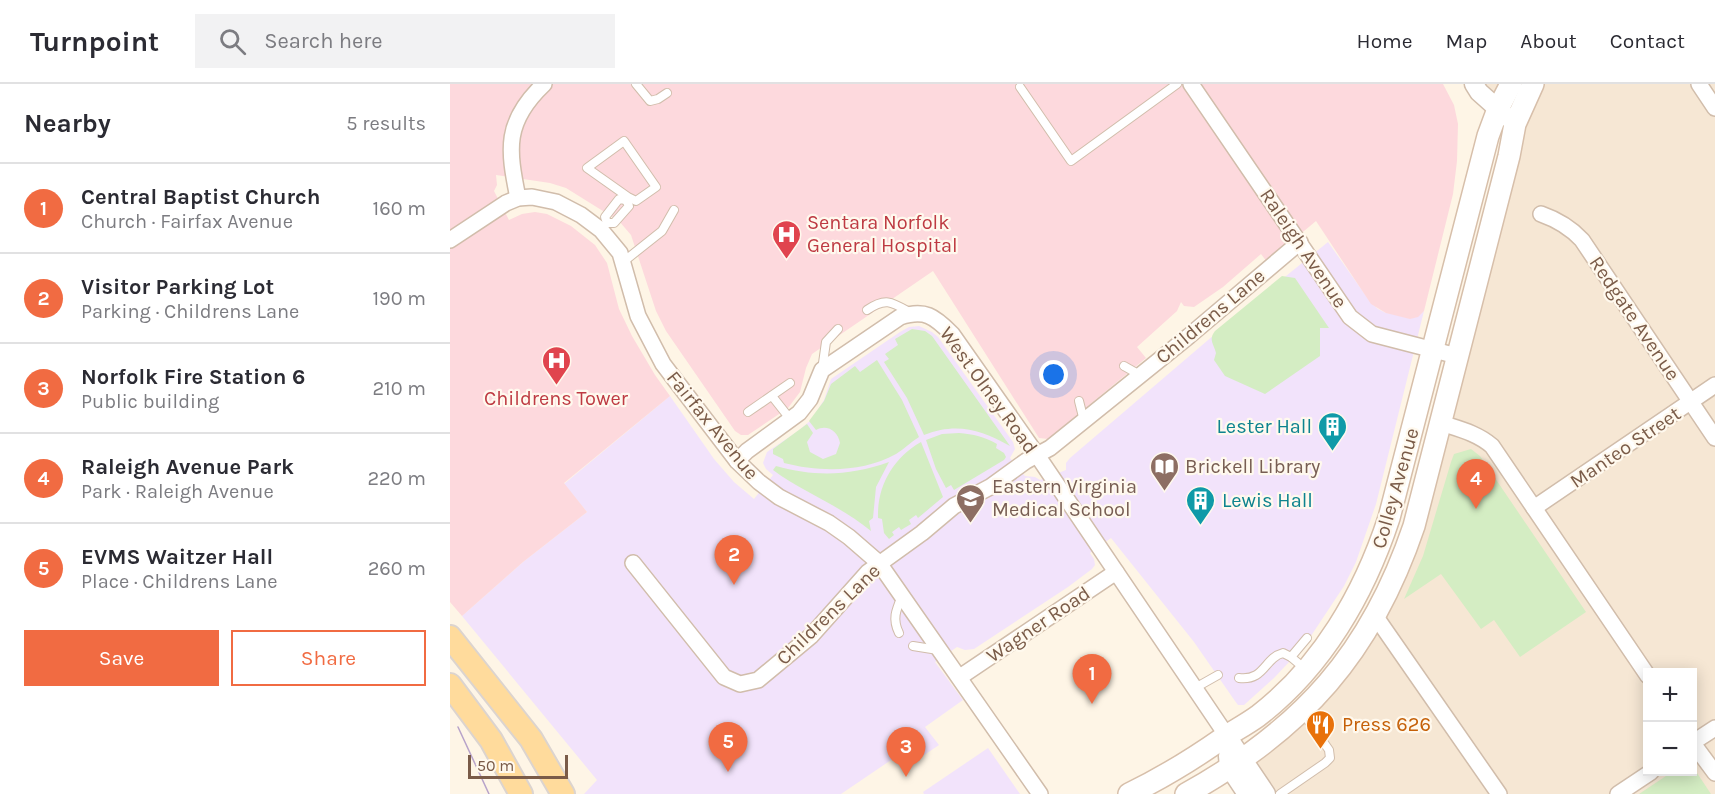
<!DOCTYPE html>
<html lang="en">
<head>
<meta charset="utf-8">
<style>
  body { margin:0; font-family:Karla,sans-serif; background:#f2f2f3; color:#2b2b33 }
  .controls { position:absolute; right:18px; bottom:18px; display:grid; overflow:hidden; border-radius:0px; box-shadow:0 3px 15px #0003 }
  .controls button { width:54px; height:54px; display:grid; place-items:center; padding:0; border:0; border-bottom:2px solid #e1e1e2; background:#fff; color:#2b2b33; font:30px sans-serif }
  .scale { position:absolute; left:18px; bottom:15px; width:100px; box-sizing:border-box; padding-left:6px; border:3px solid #7a5b48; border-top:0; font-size:16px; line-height:21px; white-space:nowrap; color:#7a5b48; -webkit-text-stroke:4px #fff9ee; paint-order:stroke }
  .you { position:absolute; left:604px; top:291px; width:21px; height:21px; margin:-15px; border:4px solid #fff; border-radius:50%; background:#1a73e8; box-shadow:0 0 0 9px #1a73e833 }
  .badge { display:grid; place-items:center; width:39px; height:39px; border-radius:50%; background:#f16b42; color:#fff; font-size:20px; font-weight:700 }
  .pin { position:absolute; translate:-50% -50px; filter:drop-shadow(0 2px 3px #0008) }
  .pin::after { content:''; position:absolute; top:32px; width:21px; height:18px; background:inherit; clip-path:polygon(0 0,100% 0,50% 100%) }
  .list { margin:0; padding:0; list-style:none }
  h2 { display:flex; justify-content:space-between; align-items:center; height:78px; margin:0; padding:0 24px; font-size:26px }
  h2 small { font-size:20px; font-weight:400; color:#7c7c81 }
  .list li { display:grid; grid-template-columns:39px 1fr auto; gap:18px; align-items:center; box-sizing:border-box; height:90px; padding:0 24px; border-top:2px solid #e1e1e2 }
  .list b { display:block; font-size:22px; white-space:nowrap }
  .list p { margin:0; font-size:20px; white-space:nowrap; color:#7c7c81 }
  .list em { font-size:20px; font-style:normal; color:#7c7c81 }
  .actions { display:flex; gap:12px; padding:18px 24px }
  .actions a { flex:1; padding:14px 0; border:2px solid #f16b42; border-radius:0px; text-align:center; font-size:21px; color:#f16b42 }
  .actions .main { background:#f16b42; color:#fff }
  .icon { flex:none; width:33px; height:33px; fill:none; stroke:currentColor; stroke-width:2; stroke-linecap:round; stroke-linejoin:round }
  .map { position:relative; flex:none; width:1265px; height:710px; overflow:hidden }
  header { display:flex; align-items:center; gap:36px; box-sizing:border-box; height:84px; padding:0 30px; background:#fff; border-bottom:2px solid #e1e1e2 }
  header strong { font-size:28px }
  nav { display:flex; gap:33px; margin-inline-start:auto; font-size:21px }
  .search { width:420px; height:54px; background:#f2f2f3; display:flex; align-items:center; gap:15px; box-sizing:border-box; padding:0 21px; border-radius:0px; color:#7c7c81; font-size:22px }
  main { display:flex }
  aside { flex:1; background:#fff }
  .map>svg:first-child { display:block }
</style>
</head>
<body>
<header>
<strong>Turnpoint</strong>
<div class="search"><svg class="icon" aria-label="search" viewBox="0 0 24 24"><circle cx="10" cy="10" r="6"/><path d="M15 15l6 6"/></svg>Search here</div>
<nav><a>Home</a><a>Map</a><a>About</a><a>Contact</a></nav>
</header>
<main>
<aside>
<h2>Nearby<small>5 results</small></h2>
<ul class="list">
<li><span class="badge">1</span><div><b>Central Baptist Church</b><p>Church · Fairfax Avenue</p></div><em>160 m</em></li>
<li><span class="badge">2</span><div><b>Visitor Parking Lot</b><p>Parking · Childrens Lane</p></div><em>190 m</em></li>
<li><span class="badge">3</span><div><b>Norfolk Fire Station 6</b><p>Public building</p></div><em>210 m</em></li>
<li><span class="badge">4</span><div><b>Raleigh Avenue Park</b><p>Park · Raleigh Avenue</p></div><em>220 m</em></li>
<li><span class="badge">5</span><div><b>EVMS Waitzer Hall</b><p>Place · Childrens Lane</p></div><em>260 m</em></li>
</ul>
<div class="actions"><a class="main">Save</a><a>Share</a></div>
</aside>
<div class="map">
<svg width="1265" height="710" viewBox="0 0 1265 710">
  <rect width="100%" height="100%" fill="#fef5e6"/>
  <path fill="#f6e7d4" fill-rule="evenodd" d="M1035,0H1265V710H815L793,674L931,531L1069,49ZM1198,588H1242V688H1198Z"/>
  <g fill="#f2e3fb">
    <polygon points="878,158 921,219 928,225 936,229 968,232 974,227 926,420 906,478 894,502 855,561 824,594 794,621 788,621 785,617 744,558 661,454 640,469 644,475 645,481 642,485 618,503 524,565 515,566 507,563 485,578 513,616 475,643 489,661 455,684 447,672 391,710 134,710 147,696 12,532 73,478 137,428 114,400 220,312 264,375 284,398 304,415 323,391 316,385 313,379 317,368 348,347 361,336 374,316 381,295 450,248 459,243 469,242 482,248 488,253 563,358 565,365 560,374 575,392 585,393 590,396 616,386 616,379 620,374 778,239"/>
    <polygon points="538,664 570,710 474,710 473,708"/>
  </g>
  <polygon fill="#fdd9dd" points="0,0 993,0 1004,21 1008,40 1007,77 1003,110 974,227 968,233 960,235 936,229 921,220 866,137 817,178 811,170 773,203 744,223 734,222 731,218 727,227 687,263 696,274 598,355 589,354 483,187 362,270 356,284 350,308 338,324 298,351 291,351 285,347 216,247 206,227 181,151 169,137 116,104 100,99 46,91 47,101 44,107 59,136 72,130 85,128 97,130 121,142 145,161 157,179 169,225 182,252 205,291 220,312 114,399 137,428 73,478 12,532 0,518"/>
  <g fill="#d4edc3">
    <path d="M832,192L845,194L879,244H870V272L815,310L775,292L764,276L766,269C764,260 758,256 765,247Z"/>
    <path d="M462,245L475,247L482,252L560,362C531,346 507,338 474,351L457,314L434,278L439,275L435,270L448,261L445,255Z"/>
    <path d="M427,276L452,316L469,353C461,358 454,365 446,370C412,389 369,388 334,379L333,375L323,370V365L357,340L363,349L357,358L360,368L373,375L386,370L390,359C388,347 377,340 366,346L359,337L374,317L381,300L405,282L410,288Z"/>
    <path d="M509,349C523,350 535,353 547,360L546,364L554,369L556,373L554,376L504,406L501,401L496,404L486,385L476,356L492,350Z"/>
    <path d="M471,358L493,413L468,434L466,431L459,436L461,440L451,446L449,443L442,448L444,451L439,455L434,449L432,435L428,434C427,402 443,374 471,358Z"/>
    <polygon points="1021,365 1030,372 1136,528 1070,573 1044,536 1031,545 991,490 954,515 973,472 1001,378 1004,370"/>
    <path d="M439,378L426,403L423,434L419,437L421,447C391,422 354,409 323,386L326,382C365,393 400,392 439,378Z"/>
    <polygon points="1243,683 1261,710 1189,710 1222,688 1242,688"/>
  </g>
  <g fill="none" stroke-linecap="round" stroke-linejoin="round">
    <defs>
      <g id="service">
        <polyline points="186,0 200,17 208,15 217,9"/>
        <polyline points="570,3 621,77 727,0"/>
        <polyline points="157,139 155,133 169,115 176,116 178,113 186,117 206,103 174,57 137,84 178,113"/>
        <polyline points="155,141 157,139 164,139 179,122 176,116"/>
        <polyline points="173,178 212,147 224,126"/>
        <path d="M417,226C436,213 442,218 461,229"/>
        <polyline points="674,282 690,291"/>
        <polyline points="372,286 376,258 388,245"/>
        <polyline points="322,312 341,336"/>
        <polyline points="629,317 634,337"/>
        <polyline points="298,328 340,299"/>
        <path d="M449,549C442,535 446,526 452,512"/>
        <polyline points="463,562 488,566"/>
        <polyline points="841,573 857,554"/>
        <path d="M789,594C815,597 814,574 833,569L841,573L854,584"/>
        <polyline points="745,604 768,591"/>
        <polyline points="830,710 875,679 880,674 879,666 853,629"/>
      </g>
      <g id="minor">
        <polyline points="741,0 900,233 922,250 1007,272"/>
        <polyline points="1249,0 1265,24"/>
        <path d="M68,114C58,65 54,38 94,0"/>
        <path d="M1091,130C1108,136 1120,143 1132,156L1265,354"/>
        <polyline points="0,156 56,119 68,114 82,113 106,118 131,131 151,146 170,169 188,232 213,280 287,377 309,398 329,413 379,439 399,453 429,479 590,710"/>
        <path d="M991,339C1009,345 1027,349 1042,362L1198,592"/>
        <path d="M287,377L297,367L349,329L360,315L372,286L450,233C475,225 484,232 502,250L587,371L777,652"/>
        <polyline points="1084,424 1265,301"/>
        <polyline points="183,479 274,593 290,600 308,596 361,552 418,488 472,449 504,422 540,403 576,377 600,364 739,252 850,158"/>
        <polyline points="926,533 1049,710"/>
        <polyline points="510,593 666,488"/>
        <polyline points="1242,658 1265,689"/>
        <polyline points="1242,659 1265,644"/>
        <polyline points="1168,710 1201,688"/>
      </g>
      <g id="tertiary">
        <polyline points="1024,0 1029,8 1057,33"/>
        <polyline points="777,652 816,710"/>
        <polyline points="778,672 779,683 797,710"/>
      </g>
      <g id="secondary">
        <path d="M679,710C712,694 743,675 773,654C784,647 797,640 808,632C872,583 914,510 939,434L1038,52L1048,25L1061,0"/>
        <path d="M736,710C853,645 921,569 964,442L1059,72L1065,40L1083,0"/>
      </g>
      <g id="primary">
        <polyline points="0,553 81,655 113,710"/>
        <polyline points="0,601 41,656 71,710"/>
      </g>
    </defs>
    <use href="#service" stroke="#d1bdab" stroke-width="10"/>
    <use href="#minor" stroke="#d1bdab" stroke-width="18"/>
    <use href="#tertiary" stroke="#d1bdab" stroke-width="21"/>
    <use href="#secondary" stroke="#d7bfaa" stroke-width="24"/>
    <use href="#primary" stroke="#dcd4cf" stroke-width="26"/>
    <use href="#service" stroke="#fff" stroke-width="8"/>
    <use href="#minor" stroke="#fff" stroke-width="15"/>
    <use href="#tertiary" stroke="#fff" stroke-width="18"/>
    <use href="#secondary" stroke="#fff" stroke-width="21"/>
    <use href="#primary" stroke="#ffdb9c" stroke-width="22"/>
    <polyline stroke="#b8a3ca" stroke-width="1.5" points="8,643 39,710"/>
  </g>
  <defs>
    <symbol id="hospital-pin" viewBox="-11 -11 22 30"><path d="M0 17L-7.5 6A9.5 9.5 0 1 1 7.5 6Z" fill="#e0444e" stroke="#fff9ee"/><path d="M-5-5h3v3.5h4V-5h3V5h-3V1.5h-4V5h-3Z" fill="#fff"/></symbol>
    <symbol id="building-pin" viewBox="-11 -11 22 30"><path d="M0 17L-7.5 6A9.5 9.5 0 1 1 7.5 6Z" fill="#0f9aa8" stroke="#fff9ee"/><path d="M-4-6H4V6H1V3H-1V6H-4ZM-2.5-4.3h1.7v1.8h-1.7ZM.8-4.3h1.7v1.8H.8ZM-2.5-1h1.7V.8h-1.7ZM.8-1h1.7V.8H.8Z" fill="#fff"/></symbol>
    <symbol id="library-pin" viewBox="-11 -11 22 30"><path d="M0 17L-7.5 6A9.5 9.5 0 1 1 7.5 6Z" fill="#8d6e63" stroke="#fff9ee"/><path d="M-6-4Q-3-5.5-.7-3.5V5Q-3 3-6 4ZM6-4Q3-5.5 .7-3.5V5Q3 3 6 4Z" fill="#fff"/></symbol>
    <symbol id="university-pin" viewBox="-11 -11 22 30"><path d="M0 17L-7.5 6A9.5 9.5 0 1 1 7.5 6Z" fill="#8d6e63" stroke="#fff9ee"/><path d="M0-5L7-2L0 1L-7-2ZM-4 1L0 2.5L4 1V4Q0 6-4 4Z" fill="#fff"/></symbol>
    <symbol id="restaurant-pin" viewBox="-11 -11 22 30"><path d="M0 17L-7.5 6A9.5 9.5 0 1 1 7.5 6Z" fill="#e8710a" stroke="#fff9ee"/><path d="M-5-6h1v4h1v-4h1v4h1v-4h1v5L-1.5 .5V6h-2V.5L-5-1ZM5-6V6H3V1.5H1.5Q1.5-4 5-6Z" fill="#fff"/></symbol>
  </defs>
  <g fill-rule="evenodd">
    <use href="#hospital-pin" x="320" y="134" width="33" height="45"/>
    <use href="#hospital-pin" x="90" y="260" width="33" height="45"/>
    <use href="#building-pin" x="866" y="326" width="33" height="45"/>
    <use href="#library-pin" x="698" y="366" width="33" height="45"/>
    <use href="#university-pin" x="504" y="398" width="33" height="45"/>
    <use href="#building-pin" x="734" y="400" width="33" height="45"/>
    <use href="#restaurant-pin" x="854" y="624" width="33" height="45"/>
  </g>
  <g text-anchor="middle" stroke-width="4.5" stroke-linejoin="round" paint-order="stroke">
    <g font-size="20" fill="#be3a42" stroke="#fff9ee" text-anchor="start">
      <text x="357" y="145">Sentara Norfolk<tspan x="357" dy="23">General Hospital</tspan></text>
      <text x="106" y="321" text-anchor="middle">Childrens Tower</text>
    </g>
    <g font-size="20" fill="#7a5b48" stroke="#fff9ee">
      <text transform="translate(854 164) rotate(56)" y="7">Raleigh Avenue</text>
      <text transform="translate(760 232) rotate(-40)" y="7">Childrens Lane</text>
      <text transform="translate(1185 234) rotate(56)" y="7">Redgate Avenue</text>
      <text transform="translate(539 306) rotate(54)" y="7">West Olney Road</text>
      <text transform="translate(263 341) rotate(51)" y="7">Fairfax Avenue</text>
      <text transform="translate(1175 363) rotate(-34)" y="7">Manteo Street</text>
      <text transform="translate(945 404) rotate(-74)" y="7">Colley Avenue</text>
      <text transform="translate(378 530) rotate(-44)" y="7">Childrens Lane</text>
      <text transform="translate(588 540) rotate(-34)" y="7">Wagner Road</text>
    </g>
    <g font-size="20" fill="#0d838f" stroke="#fff9ee" text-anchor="end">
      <text x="862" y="349">Lester Hall</text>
      <text x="772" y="423" text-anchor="start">Lewis Hall</text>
    </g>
    <g font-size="20" fill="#785e54" stroke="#fff9ee" text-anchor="start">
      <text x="735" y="389">Brickell Library</text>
      <text x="542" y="409">Eastern Virginia<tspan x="542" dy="23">Medical School</tspan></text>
    </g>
    <g font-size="20" fill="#c56008" stroke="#fff9ee" text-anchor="start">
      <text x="892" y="647">Press 626</text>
    </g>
  </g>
</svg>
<div class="controls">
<button>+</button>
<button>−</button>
</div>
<div class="scale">50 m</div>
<div class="you"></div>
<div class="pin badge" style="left:642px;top:620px">1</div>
<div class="pin badge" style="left:284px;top:501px">2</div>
<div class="pin badge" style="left:456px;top:693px">3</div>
<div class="pin badge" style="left:1026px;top:425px">4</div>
<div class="pin badge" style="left:278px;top:688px">5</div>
</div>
</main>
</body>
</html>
